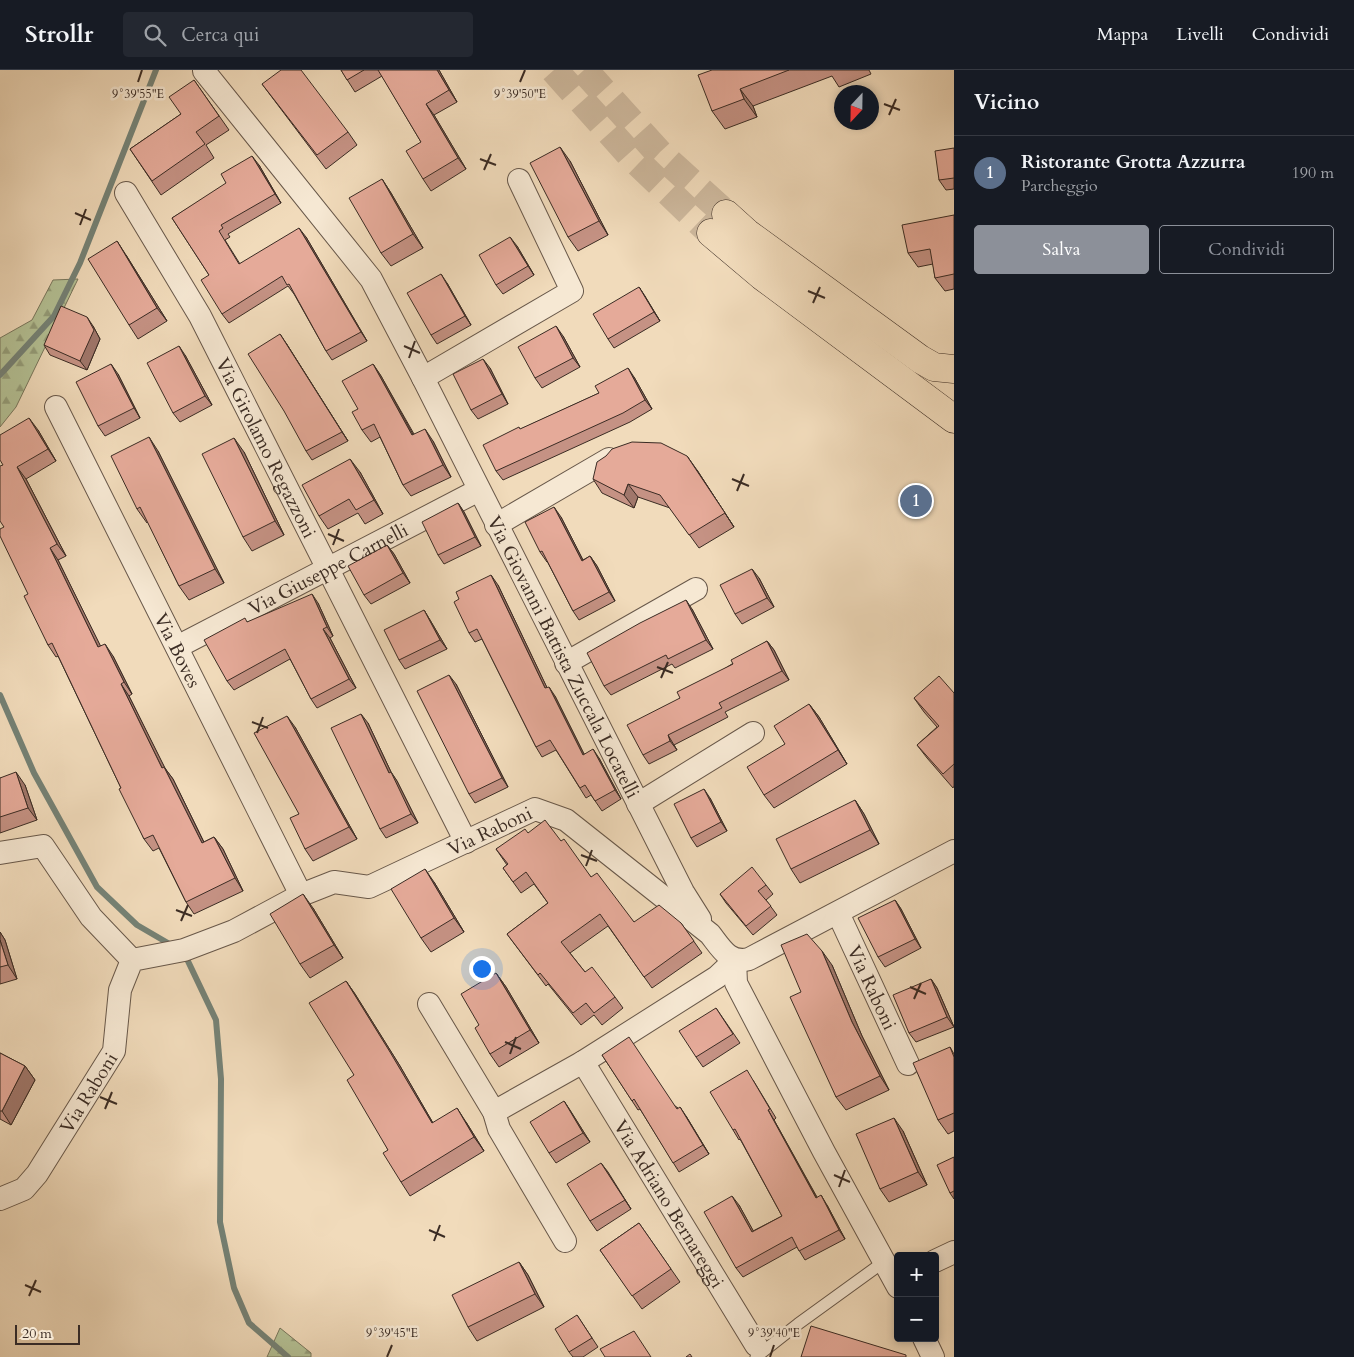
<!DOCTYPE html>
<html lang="it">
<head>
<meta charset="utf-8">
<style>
  body { margin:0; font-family:Cardo,serif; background:#242831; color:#f1f3f6 }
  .controls { position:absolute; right:15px; bottom:15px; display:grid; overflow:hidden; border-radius:5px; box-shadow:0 2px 8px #0003 }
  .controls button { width:45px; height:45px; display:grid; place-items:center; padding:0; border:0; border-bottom:1px solid #363941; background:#171b24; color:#f1f3f6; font:25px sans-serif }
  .compass { position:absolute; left:834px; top:15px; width:45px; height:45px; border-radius:50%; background:#171b24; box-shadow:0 2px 8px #0003; rotate:202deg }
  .scale { position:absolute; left:15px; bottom:12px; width:65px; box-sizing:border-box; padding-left:5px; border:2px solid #3b2c24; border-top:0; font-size:14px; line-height:18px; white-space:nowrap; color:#3b2c24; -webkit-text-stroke:4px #f6e8d3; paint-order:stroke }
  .you { position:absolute; left:481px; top:898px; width:18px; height:18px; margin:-12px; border:4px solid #fff; border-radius:50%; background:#1a73e8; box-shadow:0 0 0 8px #1a73e833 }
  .badge { display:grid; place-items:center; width:32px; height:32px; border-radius:50%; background:#8c9099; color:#fff; font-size:16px; font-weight:700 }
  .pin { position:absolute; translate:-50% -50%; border:2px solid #fff; box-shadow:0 1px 5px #0006 }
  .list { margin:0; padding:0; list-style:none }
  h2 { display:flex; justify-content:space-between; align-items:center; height:65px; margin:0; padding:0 20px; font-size:21px }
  h2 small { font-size:16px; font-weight:400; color:#9ea1a6 }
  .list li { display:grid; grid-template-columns:32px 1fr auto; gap:15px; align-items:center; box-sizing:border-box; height:75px; padding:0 20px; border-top:1px solid #363941 }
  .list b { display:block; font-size:19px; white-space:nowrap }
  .list p { margin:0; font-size:16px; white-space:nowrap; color:#9ea1a6 }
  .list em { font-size:16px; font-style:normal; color:#9ea1a6 }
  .actions { display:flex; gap:10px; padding:15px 20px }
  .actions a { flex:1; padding:11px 0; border:1px solid #8c9099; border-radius:5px; text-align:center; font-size:18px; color:#8c9099 }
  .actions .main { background:#8c9099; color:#fff }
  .icon { flex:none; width:28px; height:28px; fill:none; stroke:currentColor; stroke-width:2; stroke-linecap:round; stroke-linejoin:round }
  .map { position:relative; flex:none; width:954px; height:1287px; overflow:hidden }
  header { display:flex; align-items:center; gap:30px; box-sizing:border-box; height:70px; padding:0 25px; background:#171b24; border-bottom:1px solid #363941 }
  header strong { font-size:24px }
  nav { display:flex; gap:28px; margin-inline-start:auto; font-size:18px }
  .search { width:350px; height:45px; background:#242831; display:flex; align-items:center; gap:12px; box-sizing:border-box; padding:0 18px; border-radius:5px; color:#9ea1a6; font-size:19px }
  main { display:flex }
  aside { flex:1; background:#171b24 }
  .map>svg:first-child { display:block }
</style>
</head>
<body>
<header>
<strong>Strollr</strong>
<div class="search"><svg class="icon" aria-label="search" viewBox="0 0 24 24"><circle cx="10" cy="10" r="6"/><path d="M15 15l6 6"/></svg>Cerca qui</div>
<nav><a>Mappa</a><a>Livelli</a><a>Condividi</a></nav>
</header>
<main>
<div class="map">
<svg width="954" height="1287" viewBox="0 0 954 1287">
  <defs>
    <pattern id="forest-firs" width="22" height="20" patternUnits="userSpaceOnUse" patternTransform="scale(1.25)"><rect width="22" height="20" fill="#b4c195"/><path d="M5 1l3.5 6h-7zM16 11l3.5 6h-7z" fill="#949d79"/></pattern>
  </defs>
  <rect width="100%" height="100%" fill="#f1dbbb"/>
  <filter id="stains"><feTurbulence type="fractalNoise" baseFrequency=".004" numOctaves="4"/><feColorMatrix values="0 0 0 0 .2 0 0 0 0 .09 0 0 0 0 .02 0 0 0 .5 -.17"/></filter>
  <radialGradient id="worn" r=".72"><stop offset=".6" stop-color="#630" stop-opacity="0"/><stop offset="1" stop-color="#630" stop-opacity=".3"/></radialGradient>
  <g fill="url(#forest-firs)" stroke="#78765c">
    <polygon points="78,209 16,337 0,357 0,268 32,250 53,210"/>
    <polygon points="280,1258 311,1283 311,1287 267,1287"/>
  </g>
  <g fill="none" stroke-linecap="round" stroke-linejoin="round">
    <g stroke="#758276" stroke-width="6">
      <polyline points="0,305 54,246 80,193 156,0"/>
      <polyline points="0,625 34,703 97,817 137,855 173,876"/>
      <polyline points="186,887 216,950 221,1009 220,1152 234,1218 249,1253 288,1287"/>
    </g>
    <g stroke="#cdb89d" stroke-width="28" stroke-dasharray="28 14" stroke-linecap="butt">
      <polyline points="554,0 633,88 711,163"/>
      <polyline points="584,0 659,83 726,144"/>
    </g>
    <defs>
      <polyline id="service" points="756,1287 798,1254 885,1191"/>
      <g id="minor">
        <path id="s1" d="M204,1L371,209L423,308L683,822L700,849"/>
        <path id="s2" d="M126,123L200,246L466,772"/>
        <polyline points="423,308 572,221 519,110"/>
        <path id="s3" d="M56,337L301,825"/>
        <polyline points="496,455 609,389"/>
        <path id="s4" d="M177,577L479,420"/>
        <polyline points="566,593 696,519"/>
        <polyline points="638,734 753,663"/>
        <polyline points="0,783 43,776 91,847 132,890"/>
        <path id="s5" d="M838,843L908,994"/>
        <polyline points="735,890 736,913 824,1082 898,1217"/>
        <polyline points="429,934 494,1042 499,1059 565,1171"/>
        <path id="s6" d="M583,992L756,1275"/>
        <polyline points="494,1042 583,992 717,907 735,890"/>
        <path id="s7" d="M0,1129L24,1119L37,1104L114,981L120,920L132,890L184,880L234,861L301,825L334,812L369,817L535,739L566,750L710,864C721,878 729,894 749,889L954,781"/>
        <polyline points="935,1191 954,1182"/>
        <polyline points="924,1268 933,1287"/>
      </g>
      <g id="trunk">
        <polyline points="726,144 747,163 920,289 934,297 954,299"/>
        <polyline points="711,163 762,206 954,349"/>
      </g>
    </defs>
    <use href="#service" stroke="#68584a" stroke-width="13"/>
    <use href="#minor" stroke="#68584a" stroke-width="24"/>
    <use href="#trunk" stroke="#3b2c24" stroke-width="29"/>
    <use href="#service" stroke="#f6e8d3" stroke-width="11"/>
    <use href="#minor" stroke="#f6e8d3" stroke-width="22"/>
    <use href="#trunk" stroke="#f1dbbb" stroke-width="28"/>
  </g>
  <g fill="#c59284" stroke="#3b2c24">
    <polygon points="341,0 439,0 457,32 434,45 466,99 431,121 423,109 421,72 382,6 355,22"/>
    <polygon points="712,0 869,0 871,4 839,17 832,6 753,36 757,47 725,59 712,41"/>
    <polygon points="194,10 229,60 206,75 214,88 161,125 130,79 181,44"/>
    <polygon points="262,14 348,62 357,75 326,99"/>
    <polygon points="954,78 954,119 946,120 939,110"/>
    <polygon points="570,91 608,165 578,181 568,167"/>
    <polygon points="259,95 281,133 228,164 230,167 225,170 240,194 306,167 367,271 332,290 326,281 294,224 288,216 229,253 222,244 209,205 172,148"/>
    <polygon points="382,109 391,123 423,178 391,196 381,183"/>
    <polygon points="954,145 954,219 945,221 935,208 933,194 918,197 908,183"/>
    <polygon points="517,176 534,205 503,224 496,215"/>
    <polygon points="126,185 167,251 138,269 129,255"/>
    <polygon points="447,213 471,255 437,274 431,265"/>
    <polygon points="639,217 660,251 614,278 608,269"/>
    <polygon points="93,256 100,269 87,300 50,285 44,275"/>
    <polygon points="563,266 580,297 542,318 535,308"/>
    <polygon points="286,273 348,371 312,390 306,381"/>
    <polygon points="185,285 212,335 180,352 173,343"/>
    <polygon points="373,294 381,306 414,364 433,371 451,407 411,426 403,415 380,367 371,372 362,360 358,339"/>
    <polygon points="490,298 508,334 478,349 471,340"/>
    <polygon points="118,304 140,348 105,366 98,356"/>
    <polygon points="634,307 652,339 630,352 503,410 496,401 521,359"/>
    <polygon points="38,360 56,391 26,409 66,486 58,490 100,576 113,586 132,624 129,626 164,697 173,709 204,772 214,767 223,779 243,821 194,844 186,832 159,778 153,781 144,769 121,718 58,586 56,587 48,575 4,457 3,395"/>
    <polygon points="158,381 224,513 189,530 179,516 148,452 147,453 137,439"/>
    <polygon points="244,382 284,465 252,481 243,467"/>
    <polygon points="697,400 734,457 699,478 670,438 638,427 634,438 602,423 593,409"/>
    <polygon points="360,402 383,444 365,454 358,443 328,459 319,446"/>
    <polygon points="458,433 464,442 481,476 444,494 438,485"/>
    <polygon points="561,447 583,490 590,486 597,496 615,531 579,550 573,541 547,491 547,492 540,482"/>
    <polygon points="387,475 394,484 410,513 371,534 364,525"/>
    <polygon points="759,508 774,537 742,554 735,544"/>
    <polygon points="498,515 547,618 555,626 584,684 599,688 621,729 602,741 591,725 586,728 556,680 542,687 536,677 482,569 475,572 469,563"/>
    <polygon points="318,533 333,566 330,568 356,618 317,638 311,629 290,589 234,620 227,611 247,552"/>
    <polygon points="692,539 713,579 675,598 672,594 611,625 604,616"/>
    <polygon points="424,540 430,550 447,579 405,599 399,590"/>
    <polygon points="767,571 774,580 789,610 725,642 728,647 674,675 677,680 649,694 643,685 680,628"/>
    <polygon points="456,614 508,717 475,733 469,724"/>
    <polygon points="954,623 954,716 953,718 927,688 917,675 937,657 924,642 914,628"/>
    <polygon points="809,634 819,647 847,694 774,738 764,725 785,674"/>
    <polygon points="368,653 391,702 397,711 418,753 386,768 380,759"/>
    <polygon points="295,657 357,769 313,791 305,779 299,744"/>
    <polygon points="0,708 25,715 37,750 0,763"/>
    <polygon points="710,728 727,761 697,777 691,768"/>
    <polygon points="855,730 864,744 879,774 800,813 791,799"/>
    <polygon points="528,763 561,771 591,807 634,852 681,853 702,883 652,918 608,856 570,883 585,902 615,927 623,938 602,955 594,945 581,955 548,914 546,916 507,864 548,833 534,814 521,823 503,798 507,795 496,779"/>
    <polygon points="434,812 464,862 431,882 421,868"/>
    <polygon points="766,815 773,824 766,830 777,845 753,865 726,833 720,824"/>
    <polygon points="895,830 901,839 921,878 885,897 878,887"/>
    <polygon points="313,838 343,888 310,908 300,894"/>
    <polygon points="0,862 5,870 17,909 0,914"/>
    <polygon points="832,895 862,966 889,1020 846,1040 836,1027 801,922"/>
    <polygon points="496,903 506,917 539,973 499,997 490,984 479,955"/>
    <polygon points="931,909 937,918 954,957 916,972 909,963"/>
    <polygon points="346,911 355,924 400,996 433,1053 466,1052 484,1081 410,1126 401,1112 388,1080 354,1005"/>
    <polygon points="716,938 740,973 703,997 696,987"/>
    <polygon points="950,977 954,984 954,1061 948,1064 938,1050"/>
    <polygon points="0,983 25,996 35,1010 11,1055 0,1049"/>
    <polygon points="602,985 678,1038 686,1046 709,1084 679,1102 640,1039 638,1040"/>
    <polygon points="753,1010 776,1048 774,1050 817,1127 827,1135 845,1169 805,1190 797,1177 743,1207 736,1198 739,1135 753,1161 782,1146 740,1069 739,1070 733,1060"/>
    <polygon points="564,1031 590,1072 556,1093 549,1083"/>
    <polygon points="903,1061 927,1115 889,1132 880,1119"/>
    <polygon points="954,1087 954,1129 950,1123"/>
    <polygon points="601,1093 631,1139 597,1161 590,1151"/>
    <polygon points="639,1153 680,1212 642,1239 600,1180"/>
    <polygon points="519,1192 528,1205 544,1237 477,1271 468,1257"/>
    <polygon points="577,1245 598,1277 583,1287 573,1287 569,1282"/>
  </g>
  <g fill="#a0776b" stroke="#3b2c24">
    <polygon points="437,0 439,0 457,32 449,20"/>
    <polygon points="740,19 753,36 757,47 744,29"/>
    <polygon points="426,34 434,45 466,99 458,88"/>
    <polygon points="560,77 570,91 608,165 599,151"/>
    <polygon points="252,86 259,95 281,133 275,124"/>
    <polygon points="382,109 391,123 423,178 413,164"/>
    <polygon points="299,158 306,167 367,271 361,262"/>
    <polygon points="510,167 517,176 534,205 528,196"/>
    <polygon points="117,171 126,185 167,251 157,238"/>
    <polygon points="441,204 447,213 471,255 465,246"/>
    <polygon points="639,217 645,226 660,251 654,242"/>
    <polygon points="87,247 93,256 100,269 87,300 80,291"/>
    <polygon points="556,256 563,266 580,297 573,288"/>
    <polygon points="280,264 286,273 348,371 342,362"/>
    <polygon points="179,276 185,285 212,335 205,326"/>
    <polygon points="483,289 490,298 508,334 502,324"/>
    <polygon points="111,294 118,304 140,348 134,338"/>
    <polygon points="373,294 381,306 420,377 412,365"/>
    <polygon points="628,298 634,307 652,339 645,330"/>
    <polygon points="29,348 38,360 56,391 48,379"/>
    <polygon points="425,359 433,371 451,407 443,395"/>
    <polygon points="149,367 158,381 224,513 215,499"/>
    <polygon points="234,368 244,382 284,465 275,451"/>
    <polygon points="687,386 697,400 734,457 725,443"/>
    <polygon points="350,389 360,402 383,444 374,430"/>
    <polygon points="17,397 26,409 66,486 57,474"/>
    <polygon points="628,414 638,427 634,438 624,425"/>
    <polygon points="458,433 464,442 481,476 475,467"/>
    <polygon points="554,437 561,447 588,500 582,491"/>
    <polygon points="387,475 394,484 410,513 403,503"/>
    <polygon points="50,478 58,490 107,589 98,577"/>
    <polygon points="590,486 597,496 615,531 609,522"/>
    <polygon points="752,499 759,508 774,537 767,528"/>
    <polygon points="491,505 498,515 552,628 545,618"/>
    <polygon points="312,524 318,533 333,566 327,557"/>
    <polygon points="686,530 692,539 713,579 706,570"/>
    <polygon points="424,540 430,550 447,579 440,570"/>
    <polygon points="323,559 330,568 356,618 349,609"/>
    <polygon points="767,571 774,580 789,610 782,601"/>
    <polygon points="105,574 113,586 132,624 124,612"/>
    <polygon points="449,605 456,614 508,717 502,708"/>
    <polygon points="121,614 129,626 171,710 162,698"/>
    <polygon points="549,617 555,626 589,694 583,685"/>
    <polygon points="809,634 819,647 847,694 838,680"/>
    <polygon points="361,644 368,653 391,702 397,711 418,753 411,744 389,703"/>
    <polygon points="287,646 295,657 357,769 349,757"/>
    <polygon points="668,665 677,680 670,671"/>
    <polygon points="593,679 599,688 621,729 615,720"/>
    <polygon points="164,697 173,709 210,785 202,773"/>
    <polygon points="16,702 25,715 37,750 28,738"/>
    <polygon points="704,719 710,728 727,761 721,752"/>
    <polygon points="855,730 864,744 879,774 870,760"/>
    <polygon points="214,767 223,779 243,821 235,808"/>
    <polygon points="425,799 434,812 464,862 454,848"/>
    <polygon points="303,824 313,838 343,888 334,875"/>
    <polygon points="895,830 901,839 921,878 915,869"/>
    <polygon points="0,862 5,870 17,909 8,895 0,870"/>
    <polygon points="822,881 832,895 862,966 889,1020 880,1006 852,952"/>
    <polygon points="496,903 506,917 539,973 530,960"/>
    <polygon points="931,909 937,918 954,957 947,947"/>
    <polygon points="346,911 355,924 400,996 441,1067 432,1053"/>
    <polygon points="25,996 35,1010 11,1055 2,1041"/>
    <polygon points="564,1031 570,1040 590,1072 583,1063"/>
    <polygon points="680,1037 686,1046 709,1084 703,1075"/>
    <polygon points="457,1038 466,1052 484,1081 474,1067"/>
    <polygon points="768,1040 774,1050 822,1137 816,1128"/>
    <polygon points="894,1048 903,1061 927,1115 918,1102"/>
    <polygon points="601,1093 608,1102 631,1139 625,1130"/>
    <polygon points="821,1125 827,1135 845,1169 839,1160"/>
    <polygon points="732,1126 739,1135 759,1171 752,1162"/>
    <polygon points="519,1192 528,1205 544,1237 535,1224"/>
  </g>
  <g fill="#e5aa99" stroke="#3b2c24">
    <polygon points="281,0 301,0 348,62 317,85 262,14"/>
    <polygon points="341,0 364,0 347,10"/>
    <polygon points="378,0 437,0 449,20 426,34 458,88 423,109 406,81 421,72"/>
    <polygon points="712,0 789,0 740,19 744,29 712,41 698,5"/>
    <polygon points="194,10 219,46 196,62 205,74 152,111 130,79 181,44 169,27"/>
    <polygon points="560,77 599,151 568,167 530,93"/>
    <polygon points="954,78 954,108 939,110 935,81"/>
    <polygon points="252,86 275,124 221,155 223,158 219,161 239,194 299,158 361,262 326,281 289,214 287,215 282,206 222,244 201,210 209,205 172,148 226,113 221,104"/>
    <polygon points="382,109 413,164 381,183 349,128"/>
    <polygon points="954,145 954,204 935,208 930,179 908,183 902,155"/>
    <polygon points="510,167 528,196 496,215 479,185"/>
    <polygon points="117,171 157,238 129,255 88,189"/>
    <polygon points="441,204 465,246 431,265 407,223"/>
    <polygon points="639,217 654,242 608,269 593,244"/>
    <polygon points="61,236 87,247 94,260 80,291 44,275"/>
    <polygon points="556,256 573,288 535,308 518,277"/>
    <polygon points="280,264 342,362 306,381 284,341 248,284"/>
    <polygon points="179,276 205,326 173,343 147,293"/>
    <polygon points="483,289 502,324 471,340 453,304"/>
    <polygon points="111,294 134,338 98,356 76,312"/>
    <polygon points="373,294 412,365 425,359 443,395 403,415 374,354 362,360 352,342 358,339 342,311"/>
    <polygon points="628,298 645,330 623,343 496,401 483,375 519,357 520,359 599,323 595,316"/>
    <polygon points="29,348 48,379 17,397 57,474 50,478 98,577 105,574 124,612 121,614 162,698 164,697 202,773 214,767 235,808 186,832 153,765 144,769 119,719 121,718 52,573 48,575 24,526 28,524 0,466 0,459 4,457 0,451 0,396 3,395 0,390 0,365"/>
    <polygon points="149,367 215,499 179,516 140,437 137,439 111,386"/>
    <polygon points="234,368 275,451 243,467 202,384"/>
    <polygon points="632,372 661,373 687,386 725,443 689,465 660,425 628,414 624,425 593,409 597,392 606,386 612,379"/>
    <polygon points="350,389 374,430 356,440 349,429 319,446 302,415"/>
    <polygon points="458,433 475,467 438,485 422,452"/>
    <polygon points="554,437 582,491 590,486 609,522 573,541 542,481 540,482 525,452"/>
    <polygon points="387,475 403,503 364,525 348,496"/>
    <polygon points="752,499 767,528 735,544 720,515"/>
    <polygon points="491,505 545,618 549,617 583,685 593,679 615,720 595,731 585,715 580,718 550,670 536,677 477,559 469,563 454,532 459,529 456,522"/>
    <polygon points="312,524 327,557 323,559 349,609 311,629 285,579 227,611 204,570 245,548 247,552"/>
    <polygon points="686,530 706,570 668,589 666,585 604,616 587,583 640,553"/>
    <polygon points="424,540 440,570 399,590 384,560"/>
    <polygon points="767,571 782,601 719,633 722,638 668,665 670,671 643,685 627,655 680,628 677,622 733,594 731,590"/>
    <polygon points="449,605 502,708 469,724 417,621"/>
    <polygon points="939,606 954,623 954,694 943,704 917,675 939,656 914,628"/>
    <polygon points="809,634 838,680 764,725 747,697 785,674 774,656"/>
    <polygon points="361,644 389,703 391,702 411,744 380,759 331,658"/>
    <polygon points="287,646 349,757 305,779 290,748 299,744 254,663"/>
    <polygon points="16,702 28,738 0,747 0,708"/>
    <polygon points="704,719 721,752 691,768 674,734"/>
    <polygon points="855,730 870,760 791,799 776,769"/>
    <polygon points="545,750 561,771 564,769 591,807 597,803 634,852 659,835 681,853 694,871 644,907 600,844 561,872 585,902 592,897 615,927 594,943 586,933 573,943 540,903 538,905 507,864 548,833 526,802 513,812 503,798 508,794 496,779 525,759 528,763"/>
    <polygon points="752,797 766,815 758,821 771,836 746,856 720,824"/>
    <polygon points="425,799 454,848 421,868 391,819"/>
    <polygon points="303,824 334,875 300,894 270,844"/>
    <polygon points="895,830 915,869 878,887 858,848"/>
    <polygon points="807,864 822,881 852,952 880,1006 836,1027 790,927 801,922 781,875"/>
    <polygon points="0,870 8,895 0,897"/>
    <polygon points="496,903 530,960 490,984 475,958 479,955 461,924"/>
    <polygon points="931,909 947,947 909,963 893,925"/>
    <polygon points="346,911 390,982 432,1053 457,1038 474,1067 401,1112 383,1083 388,1080 347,1010 354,1005 309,933"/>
    <polygon points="716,938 733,964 696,987 679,961"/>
    <polygon points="629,967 677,1039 680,1037 703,1075 673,1093 634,1029 632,1031 602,985"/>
    <polygon points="950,977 954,987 954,1043 938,1050 913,993"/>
    <polygon points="0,983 25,996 2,1041 0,1041"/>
    <polygon points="747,1000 770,1039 768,1040 816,1128 821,1125 839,1160 799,1181 792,1167 736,1198 704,1142 732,1126 752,1162 782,1146 735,1059 733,1060 710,1022"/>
    <polygon points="564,1031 583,1063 549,1083 530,1052"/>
    <polygon points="894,1048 918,1102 880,1119 856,1064"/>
    <polygon points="954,1087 954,1121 950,1123 937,1095"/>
    <polygon points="601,1093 625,1130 590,1151 567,1114"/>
    <polygon points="639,1153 671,1199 632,1226 600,1180"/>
    <polygon points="519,1192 535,1224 468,1257 452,1225"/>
    <polygon points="577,1245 592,1268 569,1282 555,1259"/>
    <polygon points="811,1256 906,1285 906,1287 801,1287"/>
    <polygon points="634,1261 651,1287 605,1287 600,1279"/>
    <polygon points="690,1284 692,1287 686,1287"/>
  </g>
  <path fill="none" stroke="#3b2c24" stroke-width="2" d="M138,12L142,0M520,12L525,0M884,34L900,40M889,45L896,29M480,89L496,95M484,100L491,84M75,143L91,150M80,155L86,139M808,221L825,228M813,233L820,217M404,276L420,283M409,288L415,271M732,409L749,416M737,421L744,404M328,464L344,471M333,475L339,459M657,597L673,603M661,608L668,592M252,652L268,658M257,663L263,647M581,785L597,791M586,796L592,780M176,840L192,846M181,851L188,835M910,917L926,924M914,929L921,913M505,972L521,979M510,984L516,967M100,1027L117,1034M105,1039L112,1022M834,1105L850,1112M839,1117L845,1100M429,1160L445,1167M434,1171L440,1155M25,1215L41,1222M29,1226L36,1210M387,1287L392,1275M770,1287L774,1275"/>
  <g text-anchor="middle" stroke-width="5" stroke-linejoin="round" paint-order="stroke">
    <g font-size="19" fill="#3b2c24" stroke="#f6e8d3">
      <text dy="7" stroke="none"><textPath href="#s2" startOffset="291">Via Girolamo Regazzoni</textPath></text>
      <text dy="7" stroke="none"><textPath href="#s4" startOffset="170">Via Giuseppe Carnelli</textPath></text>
      <text dy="7" stroke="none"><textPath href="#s3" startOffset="272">Via Boves</textPath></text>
      <text dy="7" stroke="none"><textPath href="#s1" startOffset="691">Via Giovanni Battista Zuccala Locatelli</textPath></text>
      <text dy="7" stroke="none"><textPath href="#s7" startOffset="671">Via Raboni</textPath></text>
      <text dy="7" stroke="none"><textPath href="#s5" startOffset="82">Via Raboni</textPath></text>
      <text dy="7" stroke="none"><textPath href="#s7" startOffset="142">Via Raboni</textPath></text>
      <text dy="7" stroke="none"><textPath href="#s6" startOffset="166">Via Adriano Bernareggi</textPath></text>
    </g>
  </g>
  <g font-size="12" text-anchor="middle" fill="#3b2c24" stroke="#f6e8d3" stroke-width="5" stroke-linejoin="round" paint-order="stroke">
    <text x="520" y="28">9°39'50"E</text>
    <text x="138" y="28">9°39'55"E</text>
    <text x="392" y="1267">9°39'45"E</text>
    <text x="774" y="1267">9°39'40"E</text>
  </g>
  <rect width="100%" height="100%" filter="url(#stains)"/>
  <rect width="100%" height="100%" fill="url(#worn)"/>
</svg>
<div class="controls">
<button>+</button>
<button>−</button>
</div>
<svg class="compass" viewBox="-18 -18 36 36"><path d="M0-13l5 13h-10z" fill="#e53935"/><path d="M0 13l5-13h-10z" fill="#9ea1a6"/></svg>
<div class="scale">20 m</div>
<div class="you"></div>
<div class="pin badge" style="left:916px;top:431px;background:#5c6f8a">1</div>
</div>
<aside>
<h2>Vicino<small></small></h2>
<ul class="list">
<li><span class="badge" style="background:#5c6f8a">1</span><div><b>Ristorante Grotta Azzurra</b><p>Parcheggio</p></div><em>190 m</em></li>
</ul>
<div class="actions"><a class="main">Salva</a><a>Condividi</a></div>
</aside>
</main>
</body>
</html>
